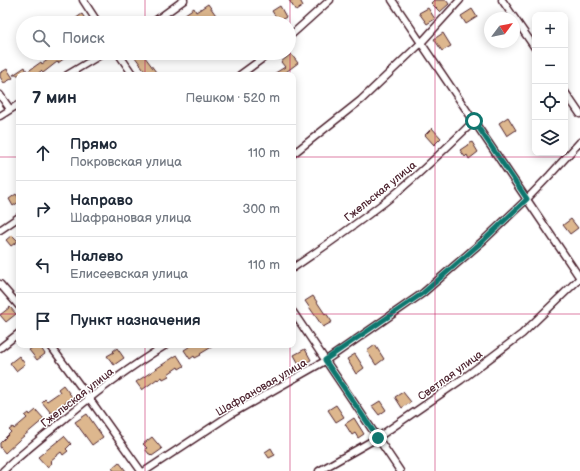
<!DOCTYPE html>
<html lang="ru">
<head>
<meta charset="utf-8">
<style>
  body { margin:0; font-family:"Balsamiq Sans",sans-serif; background:#f2f2f3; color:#1f2937 }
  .controls { position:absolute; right:12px; top:12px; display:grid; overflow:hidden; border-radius:8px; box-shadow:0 2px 10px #0003 }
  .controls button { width:36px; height:36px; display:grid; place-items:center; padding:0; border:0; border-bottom:1px solid #e0e1e3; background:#fff; color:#1f2937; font:20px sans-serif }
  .compass { position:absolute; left:484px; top:12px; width:36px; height:36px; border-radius:50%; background:#fff; box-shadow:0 2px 10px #0003; rotate:58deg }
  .stop { position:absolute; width:12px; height:12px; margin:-9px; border:3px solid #0f766e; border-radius:50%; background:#fff }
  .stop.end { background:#0f766e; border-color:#fff; box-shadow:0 1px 4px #0008 }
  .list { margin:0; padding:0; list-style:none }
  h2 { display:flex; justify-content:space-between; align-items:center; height:52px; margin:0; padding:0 16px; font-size:17px }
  h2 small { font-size:13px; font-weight:400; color:#747a83 }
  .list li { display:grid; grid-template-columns:26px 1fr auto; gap:12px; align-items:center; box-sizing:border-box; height:56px; padding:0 16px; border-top:1px solid #e0e1e3 }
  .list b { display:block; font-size:15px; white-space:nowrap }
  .list p { margin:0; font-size:13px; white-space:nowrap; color:#747a83 }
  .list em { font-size:13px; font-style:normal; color:#747a83 }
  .icon { flex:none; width:22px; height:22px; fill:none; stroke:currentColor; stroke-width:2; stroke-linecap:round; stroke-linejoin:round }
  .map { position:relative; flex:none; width:580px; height:471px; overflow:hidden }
  .search { position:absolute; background:#fff; box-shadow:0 2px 10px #0003; left:16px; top:16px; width:280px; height:44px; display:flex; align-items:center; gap:10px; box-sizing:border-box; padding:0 14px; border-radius:22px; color:#747a83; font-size:15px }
  .panel { position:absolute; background:#fff; box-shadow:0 2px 10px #0003; left:16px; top:72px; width:280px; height:276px; border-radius:8px }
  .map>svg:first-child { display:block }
</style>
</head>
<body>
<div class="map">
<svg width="580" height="471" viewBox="0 0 580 471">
  <rect width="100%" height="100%" fill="#fff"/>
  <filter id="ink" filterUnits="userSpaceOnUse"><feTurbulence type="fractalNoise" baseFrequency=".025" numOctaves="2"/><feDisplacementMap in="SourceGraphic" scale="8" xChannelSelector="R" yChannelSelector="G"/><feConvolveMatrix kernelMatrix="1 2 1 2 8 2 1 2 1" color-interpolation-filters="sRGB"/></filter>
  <g filter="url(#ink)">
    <g fill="#ddb78e" stroke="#4a1f2b">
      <polygon points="289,0 300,0 303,6 296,11"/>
      <polygon points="434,0 446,0 449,4 440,12 431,3"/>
      <polygon points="208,4 218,18 211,23 207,23 203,16 193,23 191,23 185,14 194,8 196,12"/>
      <polygon points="280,6 286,17 279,22 272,11"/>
      <polygon points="428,8 435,19 427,24 419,13"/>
      <polygon points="472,9 477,17 466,24 461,16"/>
      <polygon points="82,14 88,23 69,23"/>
      <polygon points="443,33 451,46 442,51 434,39"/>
      <polygon points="55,53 72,53 58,63 57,62 43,73 41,71 36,75 13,75 25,67 27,72 41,62 42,64 49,59 49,58"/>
      <polygon points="132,53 142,53 156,72 152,75 148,75"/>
      <polygon points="291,54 298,63 282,75 272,75 285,67 281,62"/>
      <polygon points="7,69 13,78 4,83 0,77 0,73"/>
      <polygon points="508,117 516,130 507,136 499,123"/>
      <polygon points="432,128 441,138 434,145 425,135"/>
      <polygon points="472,142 478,152 469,159 467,155 465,157 460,150"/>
      <polygon points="16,194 19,199 19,202 13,206 9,199"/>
      <polygon points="571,219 578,228 570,234 563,225"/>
      <polygon points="12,235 18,241 11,246 6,240"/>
      <polygon points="313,296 325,314 326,313 332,322 323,327 305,301"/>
      <polygon points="10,307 16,314 6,322 0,315"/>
      <polygon points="36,345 39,345 45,354 37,360 29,350"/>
      <polygon points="192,345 215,345 200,354 201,355 195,358 194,356 190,359 184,350"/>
      <polygon points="375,345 384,359 376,365 367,351"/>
      <polygon points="117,348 124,358 114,365 107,356 114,352 113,351"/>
      <polygon points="305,349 311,360 300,366 294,355"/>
      <polygon points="355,354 364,368 356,374 347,359"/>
      <polygon points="177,355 184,366 179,369 178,367 168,374 169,376 163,379 162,377 158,380 157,379 142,390 136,382"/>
      <polygon points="19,356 25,364 16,371 10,363"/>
      <polygon points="63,385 73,398 67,402 67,401 51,413 42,402 45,399 47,401 60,392 58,389"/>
      <polygon points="403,392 411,402 402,408 395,397"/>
      <polygon points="380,401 386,410 379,415 372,406"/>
      <polygon points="336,405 344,417 336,422 328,410"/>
      <polygon points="36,410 44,419 18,441 5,453 0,447 0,443 11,432 9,430 13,427 14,429 27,418 25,416 29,413 30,415"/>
      <polygon points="87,414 103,437 92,445 75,422"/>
      <polygon points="354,418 364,434 358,438 355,433 352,435 345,424"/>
      <polygon points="64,436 71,444 66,449 68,451 63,455 61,452 50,461 52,463 47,467 38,457"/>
      <polygon points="152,437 162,449 152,456 150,454 149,454 145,449 147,448 143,444"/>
      <polygon points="271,448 275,455 269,458 265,452"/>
      <polygon points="119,462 126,471 114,471 112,468"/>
    </g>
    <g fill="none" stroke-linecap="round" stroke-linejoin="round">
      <defs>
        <g id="street">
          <polyline points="83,0 98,23"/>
          <polyline points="392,0 580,278"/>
          <polyline points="502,0 535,48"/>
          <polyline points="152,23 162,16 184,0"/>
          <polyline points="289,37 330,0"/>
          <polyline points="118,53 133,75"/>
          <polyline points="67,75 104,53"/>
          <polyline points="240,75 270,53"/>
          <polyline points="565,92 580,114"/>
          <polyline points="0,95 10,109"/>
          <polyline points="0,116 19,104"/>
          <polyline points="293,154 361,100 421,43 460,0"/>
          <polyline points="0,230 19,217"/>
          <path d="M293,268C324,247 355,225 385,202C417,177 445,149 474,121"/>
          <polyline points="0,284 19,306"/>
          <polyline points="293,312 400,471"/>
          <polyline points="50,345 89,398 141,471"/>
          <polyline points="0,348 19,333"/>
          <path d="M3,471C20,455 39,440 57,425C91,396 128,368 166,345"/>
          <polyline points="145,471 233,413 325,361 423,293 484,240 527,199 550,175 580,142"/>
          <polyline points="319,471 377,438 461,380 522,334 580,278"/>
        </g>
      </defs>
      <use href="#street" stroke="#4a1f2b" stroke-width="9"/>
      <use href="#street" stroke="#fff" stroke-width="6"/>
    </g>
  </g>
  <g fill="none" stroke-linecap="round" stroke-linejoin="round" filter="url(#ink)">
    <polyline stroke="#0f766e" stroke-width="5" points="378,438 325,360 423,293 484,240 527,199 474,121"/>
  </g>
  <path fill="none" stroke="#c2185b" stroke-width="1" stroke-opacity="0.55" d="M145,0V23M290,0V75M435,0V471M145,53V75M0,157H19M293,157H580M0,314H19M293,314H580M145,345V471M290,345V471"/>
  <g text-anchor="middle" stroke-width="3" stroke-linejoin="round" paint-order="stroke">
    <g font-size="11" fill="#4a1f2b" stroke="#fff">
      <text transform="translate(380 191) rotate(-39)" y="4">Гжельская улица</text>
      <text transform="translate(450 375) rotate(-36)" y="4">Светлая улица</text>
      <text transform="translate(261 387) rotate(-30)" y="4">Шафрановая улица</text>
      <text transform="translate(77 397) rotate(-38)" y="4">Гжельская улица</text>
    </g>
  </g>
</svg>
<div class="controls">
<button>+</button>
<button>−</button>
<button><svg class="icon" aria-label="locate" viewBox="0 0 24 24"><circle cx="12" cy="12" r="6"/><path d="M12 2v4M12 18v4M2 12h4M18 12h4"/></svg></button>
<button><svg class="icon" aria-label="layers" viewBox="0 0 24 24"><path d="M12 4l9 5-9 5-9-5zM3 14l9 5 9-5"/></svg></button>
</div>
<svg class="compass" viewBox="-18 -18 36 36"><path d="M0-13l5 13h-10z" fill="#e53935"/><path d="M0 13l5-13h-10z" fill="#747a83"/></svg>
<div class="stop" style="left:474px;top:121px"></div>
<div class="stop end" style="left:378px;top:438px"></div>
<div class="search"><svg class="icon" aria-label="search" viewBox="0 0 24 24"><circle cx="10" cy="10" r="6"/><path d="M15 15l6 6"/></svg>Поиск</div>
<section class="panel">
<h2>7 мин<small>Пешком · 520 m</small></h2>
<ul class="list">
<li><svg class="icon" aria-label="ahead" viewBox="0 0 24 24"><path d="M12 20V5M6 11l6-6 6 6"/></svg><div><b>Прямо</b><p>Покровская улица</p></div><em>110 m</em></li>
<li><svg class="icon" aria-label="right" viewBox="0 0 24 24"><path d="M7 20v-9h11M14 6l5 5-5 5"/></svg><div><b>Направо</b><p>Шафрановая улица</p></div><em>300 m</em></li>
<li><svg class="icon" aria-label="left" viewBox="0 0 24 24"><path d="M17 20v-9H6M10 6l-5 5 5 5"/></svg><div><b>Налево</b><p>Елисеевская улица</p></div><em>110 m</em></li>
<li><svg class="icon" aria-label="arrive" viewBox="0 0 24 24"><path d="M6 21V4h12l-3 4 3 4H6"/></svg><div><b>Пункт назначения</b></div></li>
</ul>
</section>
</div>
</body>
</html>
